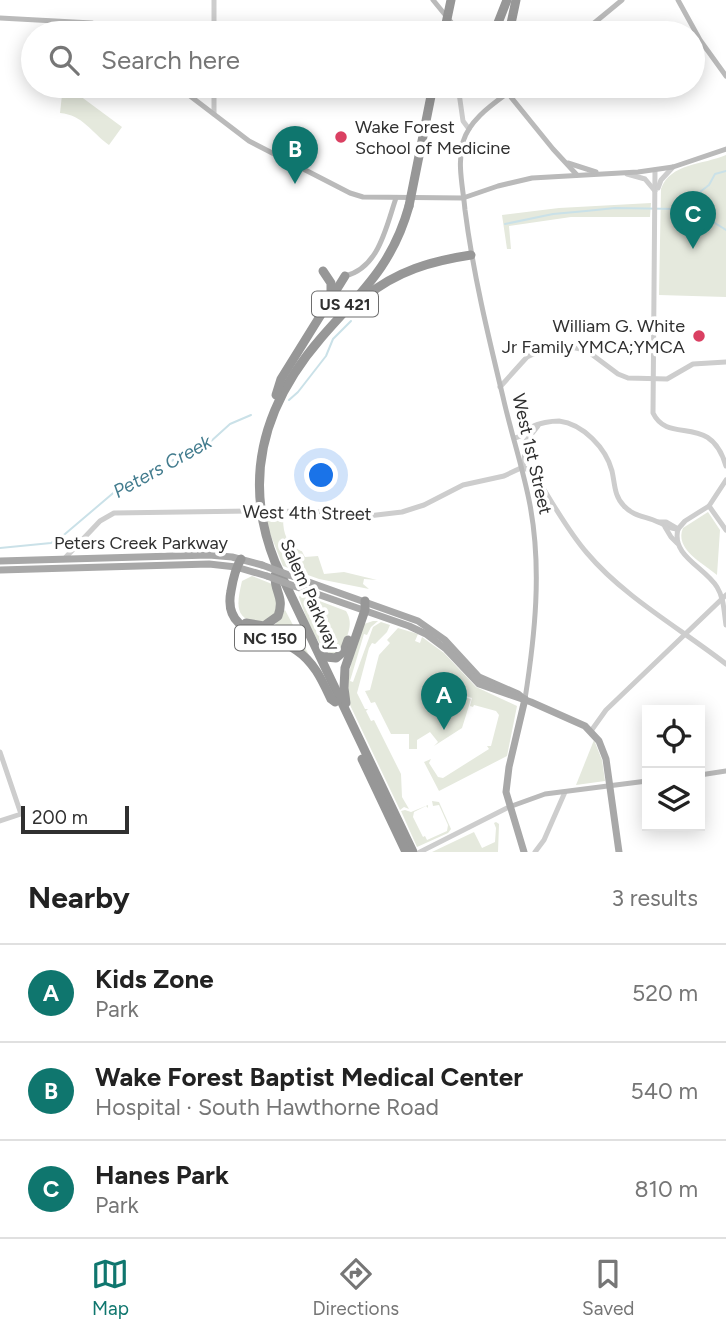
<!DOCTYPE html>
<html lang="en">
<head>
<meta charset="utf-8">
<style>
  body { margin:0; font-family:Figtree,sans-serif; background:#f6f6f6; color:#222 }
  .controls { position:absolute; right:21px; bottom:21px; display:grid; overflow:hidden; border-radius:0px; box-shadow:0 4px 18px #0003 }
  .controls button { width:63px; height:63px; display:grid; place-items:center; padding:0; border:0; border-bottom:2px solid #e0e0e0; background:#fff; color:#222; font:35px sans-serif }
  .scale { position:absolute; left:21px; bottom:18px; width:108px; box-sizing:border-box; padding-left:7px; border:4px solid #303030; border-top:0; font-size:19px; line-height:24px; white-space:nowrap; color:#303030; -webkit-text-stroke:5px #fff; paint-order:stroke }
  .you { position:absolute; left:322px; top:476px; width:24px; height:24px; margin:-18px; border:5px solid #fff; border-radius:50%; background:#1a73e8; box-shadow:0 0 0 10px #1a73e833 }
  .badge { display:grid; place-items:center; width:46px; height:46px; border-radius:50%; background:#0f766e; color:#fff; font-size:23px; font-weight:700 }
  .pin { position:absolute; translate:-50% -58px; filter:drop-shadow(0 2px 4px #0008) }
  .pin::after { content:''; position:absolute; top:37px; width:24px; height:21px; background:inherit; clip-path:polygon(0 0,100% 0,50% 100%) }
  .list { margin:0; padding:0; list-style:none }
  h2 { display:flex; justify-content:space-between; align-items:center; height:91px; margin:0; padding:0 28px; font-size:30px }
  h2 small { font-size:23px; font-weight:400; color:#767676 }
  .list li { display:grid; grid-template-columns:46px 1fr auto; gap:21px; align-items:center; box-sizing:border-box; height:98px; padding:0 28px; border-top:2px solid #e0e0e0 }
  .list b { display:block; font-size:26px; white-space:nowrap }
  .list p { margin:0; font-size:23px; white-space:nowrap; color:#767676 }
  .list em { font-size:23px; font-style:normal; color:#767676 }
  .icon { flex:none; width:38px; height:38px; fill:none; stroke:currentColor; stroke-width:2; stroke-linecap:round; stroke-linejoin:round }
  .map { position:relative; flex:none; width:726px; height:852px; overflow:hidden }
  .search { position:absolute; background:#fff; box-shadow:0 4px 18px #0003; left:21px; right:21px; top:21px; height:77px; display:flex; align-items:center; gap:18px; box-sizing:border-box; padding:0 24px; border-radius:38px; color:#767676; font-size:26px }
  .sheet { height:385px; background:#fff }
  nav { display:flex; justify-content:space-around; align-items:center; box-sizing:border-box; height:98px; border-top:2px solid #e0e0e0; background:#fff; font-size:19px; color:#767676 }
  nav a { display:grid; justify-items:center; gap:4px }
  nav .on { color:#0f766e }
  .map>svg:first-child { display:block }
</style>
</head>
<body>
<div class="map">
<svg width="726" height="852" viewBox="0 0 726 852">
  <rect width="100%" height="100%" fill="#fff"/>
  <g fill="#e5e9dd">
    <path d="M72,90L122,127L109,145C91,132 83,115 60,113L62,95Z"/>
    <path d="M726,155V297L659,295L661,189C670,163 703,165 726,155Z"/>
    <polygon points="651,203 650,217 571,217 509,226 511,249 507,249 502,215 559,208"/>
    <path d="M708,512L720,530L717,575C703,563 674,549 683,528Z"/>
    <path d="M267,515H283C283,529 284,540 296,548C305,554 300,548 305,557L318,556L324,574L344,572L377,580L364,579L363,584L369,589L319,579L283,566L269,531Z"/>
    <path d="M252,576L272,584L277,598L276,615L266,623C234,622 236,607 242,581Z"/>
    <path d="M301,594L346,611C355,625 346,639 339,653L331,655C315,644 305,615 299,597Z"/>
    <polygon points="285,610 309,655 307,657 259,630 275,625"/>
    <path d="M373,621H378L371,627L367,635L364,634L350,681L353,682L373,627L381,622L390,625L387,632L375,644L372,643L369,648L357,693L365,709H368L366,711L371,721L374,720L401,774L402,797L409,809L404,807L400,810L350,705C344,676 354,652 364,624Z"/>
    <polygon points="398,628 418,634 415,641 420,643 422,637 444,653 476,687 517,706 507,756 439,791 424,762 431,759 429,763 438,777 443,778 489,749 487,746 491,746 499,715 496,711 474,705 473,707 470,706 472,698 466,696 467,691 464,690 464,697 471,699 462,728 434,746 438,742 430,732 417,740 417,749 409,749 409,734 391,734 375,702 371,703 365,691 370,690 379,655 390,643 387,640"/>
    <polygon points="594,740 602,760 605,781 576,785"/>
    <polygon points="432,801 439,802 451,829 448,833 417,847 401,811 405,810 411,812 428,805 428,808 426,806 414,812 413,817 423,837 425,836 427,840 447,831 448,825 439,805 433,806"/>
    <polygon points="496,822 499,824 498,852 432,852 474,832 482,848 495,842 496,828 494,823"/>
  </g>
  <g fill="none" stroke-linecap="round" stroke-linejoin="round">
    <g stroke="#cae1e8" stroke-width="2">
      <polyline points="679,208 709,185 715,174 726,171"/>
      <polyline points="505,224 553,214 586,211 615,208 677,209 702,215 726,230"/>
      <polyline points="289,400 298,392 326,356 333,339 351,321"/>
      <polyline points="0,548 51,543 65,534 125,483 209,443 230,424 251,415"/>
    </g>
    <g stroke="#cdcdcd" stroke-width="5">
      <polyline points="214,33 214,0"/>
      <polyline points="214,86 214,114"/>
      <polyline points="458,86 463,121 469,129"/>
      <path d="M655,170L653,413C669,446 710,411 726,466"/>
      <polyline points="627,174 645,179 655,191"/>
      <polyline points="658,188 661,180 673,167"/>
      <polyline points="500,387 527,357 544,349 560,345 586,350 618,374 628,378 667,379 693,364 726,362"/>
      <path d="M514,438C524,437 524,431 532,427C539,423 551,421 559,421C583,424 606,448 612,471C615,484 614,496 624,506C634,517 646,516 658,522C666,525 669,529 678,529"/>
      <path d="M523,467L533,473C551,499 566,529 587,553C624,597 681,629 726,664"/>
      <polyline points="523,467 526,441 538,426"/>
      <polyline points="709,506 726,530"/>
      <polyline points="266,511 328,512 368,516 402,512 424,505 463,485 504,476 523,467"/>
      <polyline points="659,522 666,522 678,529"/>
      <polyline points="665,527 671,537 677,543"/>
      <path d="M678,529C671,556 705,567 717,587C724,598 724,612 726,625"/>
      <polyline points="678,529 685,521 709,506 726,480"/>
      <polyline points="65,558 100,521 114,513 250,511"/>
      <polyline points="591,731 606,710 726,595"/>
      <polyline points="0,752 21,814 0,821"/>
      <polyline points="420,852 509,807"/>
      <polyline points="535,852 544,840 565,792"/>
    </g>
    <g stroke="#bababa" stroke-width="5">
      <polyline points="433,0 460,33"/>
      <polyline points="678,0 700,40 726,76"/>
      <polyline points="0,18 92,23 110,33"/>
      <polyline points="582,33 622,0"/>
      <polyline points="177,86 249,141 350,193 363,197 463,198 498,186 532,178 638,172 673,167 726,149"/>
      <polyline points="502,86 553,149 577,175"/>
      <path d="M517,86C498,101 470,117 463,142C457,165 463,187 465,210C473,273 488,335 503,397C511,433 523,468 530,505C542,569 535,635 525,699"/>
      <polyline points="568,163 596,172"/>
      <path d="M345,276C379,268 386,227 396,198"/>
      <polyline points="700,775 726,771"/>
      <polyline points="509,807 545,794 647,781"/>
    </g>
    <g stroke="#a8a8a8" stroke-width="7">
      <polyline points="0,561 209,555 232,557 262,565"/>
      <polyline points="0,570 209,564 236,567 267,576"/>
      <polyline points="289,575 418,621 445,640 479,677 518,694 524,699"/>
      <polyline points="294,586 409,626 426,634 446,649 479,684 531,702 585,726 599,741 606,759 619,852"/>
      <polyline points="524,852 506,792 509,767 525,699"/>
    </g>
    <g stroke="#979797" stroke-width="9">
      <polyline points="459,33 460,33"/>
      <polyline points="494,33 507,0"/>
      <polyline points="509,33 516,0"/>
      <path d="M409,206C392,267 360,293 321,338C264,404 242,479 275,562L413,852"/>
      <polyline points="323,271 331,283 331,298"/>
      <path d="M365,297C397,271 431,261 471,255"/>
      <polyline points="276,395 281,379 345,276"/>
      <path d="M241,559C235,569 233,579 231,591C222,636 269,631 296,650C314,662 322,680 331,699L335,702"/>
      <path d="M246,623L264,626L278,616C285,597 274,592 275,575"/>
      <polyline points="320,651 326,657 336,658 344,651 348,640"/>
      <polyline points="346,703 344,688 345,668 365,610 365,601"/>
      <polyline points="362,759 406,852"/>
    </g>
    <polyline stroke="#cdcdcd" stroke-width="5" points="250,511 266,511"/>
    <g stroke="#a8a8a8" stroke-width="7">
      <polyline points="262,565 289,575"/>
      <polyline points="267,576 294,586"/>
    </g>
    <g stroke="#979797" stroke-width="9">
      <polyline points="444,33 451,0"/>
      <polyline points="409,206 433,86"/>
    </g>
  </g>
  <g fill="#da4062" stroke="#fff" stroke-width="2.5">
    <circle cx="341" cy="137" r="7"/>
    <circle cx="699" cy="336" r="7"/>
  </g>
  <g text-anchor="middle" stroke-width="7" stroke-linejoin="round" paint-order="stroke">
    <g fill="#fff" stroke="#6e6e6e" stroke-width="2">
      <rect x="312" y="291.5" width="66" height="25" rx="5"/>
      <rect x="235" y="625.5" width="70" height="25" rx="5"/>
    </g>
    <g font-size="16" font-weight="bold" fill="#303030">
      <text x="345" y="310">US 421</text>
      <text x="270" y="644">NC 150</text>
    </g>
    <g font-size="18" fill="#303030" stroke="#fff" text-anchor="start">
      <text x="355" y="133">Wake Forest<tspan x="355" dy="21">School of Medicine</tspan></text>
      <text x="685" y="332" text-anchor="end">William G. White<tspan x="685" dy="21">Jr Family YMCA;YMCA</tspan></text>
    </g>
    <g font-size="18" fill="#303030" stroke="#fff">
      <text transform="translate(532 454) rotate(77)" y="6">West 1st Street</text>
      <text transform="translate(307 513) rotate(1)" y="6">West 4th Street</text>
      <text x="141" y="549">Peters Creek Parkway</text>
      <text transform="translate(310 595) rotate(66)" y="6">Salem Parkway</text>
    </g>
    <g font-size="19" font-style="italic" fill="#437c8e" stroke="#fff">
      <text transform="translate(162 466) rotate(-29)" y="7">Peters Creek</text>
    </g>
  </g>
</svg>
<div class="controls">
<button><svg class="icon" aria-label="locate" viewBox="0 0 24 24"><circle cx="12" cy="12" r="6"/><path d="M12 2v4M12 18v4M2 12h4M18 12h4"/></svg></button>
<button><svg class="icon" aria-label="layers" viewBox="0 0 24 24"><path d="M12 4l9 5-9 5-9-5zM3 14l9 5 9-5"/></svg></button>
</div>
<div class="scale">200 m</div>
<div class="you"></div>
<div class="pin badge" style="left:444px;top:730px">A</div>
<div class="pin badge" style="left:295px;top:184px">B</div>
<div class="pin badge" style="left:693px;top:249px">C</div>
<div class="search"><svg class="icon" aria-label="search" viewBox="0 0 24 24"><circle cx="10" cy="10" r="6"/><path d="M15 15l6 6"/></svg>Search here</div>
</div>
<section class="sheet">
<h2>Nearby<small>3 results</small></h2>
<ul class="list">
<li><span class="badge">A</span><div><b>Kids Zone</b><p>Park</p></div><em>520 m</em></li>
<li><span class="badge">B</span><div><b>Wake Forest Baptist Medical Center</b><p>Hospital · South Hawthorne Road</p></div><em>540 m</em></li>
<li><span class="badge">C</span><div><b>Hanes Park</b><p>Park</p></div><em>810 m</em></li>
</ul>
</section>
<nav>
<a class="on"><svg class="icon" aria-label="map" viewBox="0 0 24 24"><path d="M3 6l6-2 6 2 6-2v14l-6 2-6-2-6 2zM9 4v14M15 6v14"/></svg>Map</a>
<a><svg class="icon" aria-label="directions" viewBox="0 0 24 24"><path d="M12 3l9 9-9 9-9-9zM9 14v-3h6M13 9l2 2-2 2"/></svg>Directions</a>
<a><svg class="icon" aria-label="saved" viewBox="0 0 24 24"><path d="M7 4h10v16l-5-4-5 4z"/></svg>Saved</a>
</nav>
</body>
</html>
